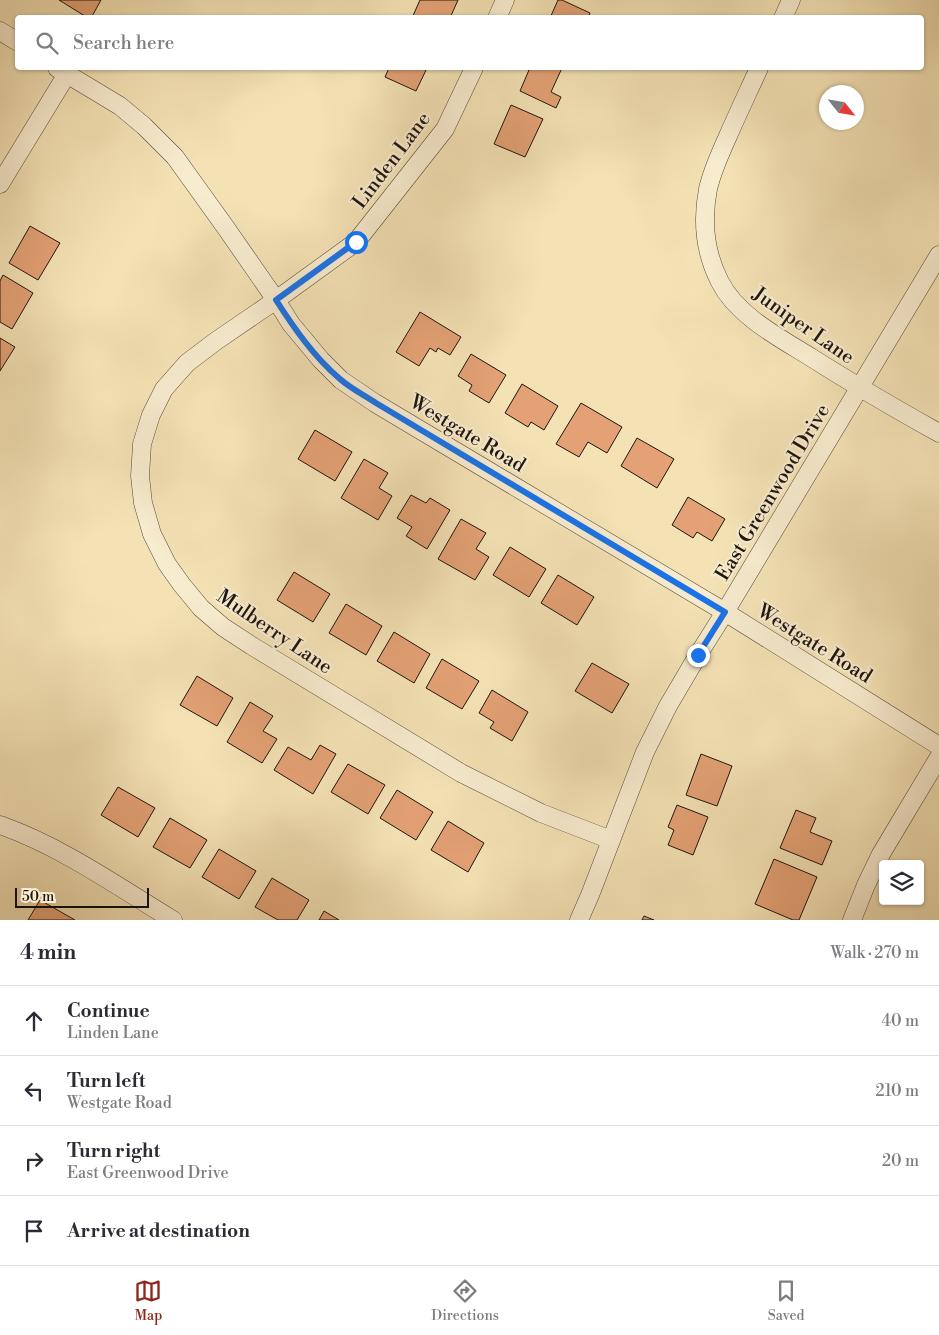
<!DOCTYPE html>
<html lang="en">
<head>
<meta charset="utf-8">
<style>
  body { margin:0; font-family:"Libre Bodoni",serif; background:#f7f7f7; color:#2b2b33 }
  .controls { position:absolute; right:15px; bottom:15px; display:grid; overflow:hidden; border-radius:5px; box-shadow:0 1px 4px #0004 }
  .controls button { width:45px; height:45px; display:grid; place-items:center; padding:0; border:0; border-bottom:1px solid #e1e1e2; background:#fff; color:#2b2b33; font:25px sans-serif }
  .compass { position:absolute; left:819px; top:85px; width:45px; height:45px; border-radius:50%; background:#fff; box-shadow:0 1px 4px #0004; rotate:121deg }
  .scale { position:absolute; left:15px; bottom:12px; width:134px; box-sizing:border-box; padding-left:5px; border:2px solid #1e140e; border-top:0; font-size:14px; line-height:18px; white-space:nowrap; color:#1e140e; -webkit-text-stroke:4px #f8eccf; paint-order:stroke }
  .stop { position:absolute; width:15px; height:15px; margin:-11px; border:4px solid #1a73e8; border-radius:50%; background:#fff }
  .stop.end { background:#1a73e8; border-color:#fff; box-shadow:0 1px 5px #0008 }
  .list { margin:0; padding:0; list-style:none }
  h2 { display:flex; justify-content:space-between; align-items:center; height:65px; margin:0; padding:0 20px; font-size:21px }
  h2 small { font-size:16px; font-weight:400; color:#7c7c81 }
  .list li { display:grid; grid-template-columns:32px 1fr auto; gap:15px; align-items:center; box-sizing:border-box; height:70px; padding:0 20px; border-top:1px solid #e1e1e2 }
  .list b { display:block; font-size:19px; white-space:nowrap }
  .list p { margin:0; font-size:16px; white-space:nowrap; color:#7c7c81 }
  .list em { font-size:16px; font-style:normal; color:#7c7c81 }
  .icon { flex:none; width:28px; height:28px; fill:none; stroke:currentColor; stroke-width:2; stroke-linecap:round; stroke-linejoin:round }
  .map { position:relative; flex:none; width:939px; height:920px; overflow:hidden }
  .search { position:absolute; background:#fff; box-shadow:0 1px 4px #0004; left:15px; right:15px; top:15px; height:55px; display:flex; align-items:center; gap:12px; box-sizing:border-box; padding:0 18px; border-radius:5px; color:#7c7c81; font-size:19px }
  .sheet { height:345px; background:#fff }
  nav { display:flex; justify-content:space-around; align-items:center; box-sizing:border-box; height:70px; border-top:1px solid #e1e1e2; background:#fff; font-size:14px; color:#7c7c81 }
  nav a { display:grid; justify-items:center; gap:2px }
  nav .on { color:#8f2418 }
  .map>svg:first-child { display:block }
</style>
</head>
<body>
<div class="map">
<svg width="939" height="920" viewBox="0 0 939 920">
  <rect width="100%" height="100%" fill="#f4e2b5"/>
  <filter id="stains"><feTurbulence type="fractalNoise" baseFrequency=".004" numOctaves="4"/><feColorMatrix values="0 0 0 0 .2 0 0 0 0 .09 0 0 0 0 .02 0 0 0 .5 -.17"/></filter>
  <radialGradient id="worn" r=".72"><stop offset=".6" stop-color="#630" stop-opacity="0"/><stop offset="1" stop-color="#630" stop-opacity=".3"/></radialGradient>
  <g fill="#e3a175" stroke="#1e140e">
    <polygon points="59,0 101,0 91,18 88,18"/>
    <polygon points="420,0 458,0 450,18 412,18"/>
    <polygon points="558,0 562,0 590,13 588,18 550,18"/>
    <polygon points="389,68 427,68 416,91 385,77"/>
    <polygon points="527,68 562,68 551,92 561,97 556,108 520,91 529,70 526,69"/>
    <polygon points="511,105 543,119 525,157 494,144"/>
    <polygon points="30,226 60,243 38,280 9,263"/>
    <polygon points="3,275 33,293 12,329 0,322 0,281"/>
    <polygon points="420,312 461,337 450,355 438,348 436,352 430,348 419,366 396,352"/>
    <polygon points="0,338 15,347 0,371"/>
    <polygon points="471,354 506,375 489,403 469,391 472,385 458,376"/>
    <polygon points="522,384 558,406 544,430 531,422 528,427 505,413"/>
    <polygon points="581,403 622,427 607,453 588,442 579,457 556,444"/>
    <polygon points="315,430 352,452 335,481 298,459"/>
    <polygon points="637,438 674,459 657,488 621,466"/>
    <polygon points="364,459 388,473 379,488 392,496 378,520 341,498"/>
    <polygon points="411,495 426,503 430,498 450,510 427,549 406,536 412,527 397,518"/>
    <polygon points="688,497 725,519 712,541 697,532 693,538 672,525"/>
    <polygon points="461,519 486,533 476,549 489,557 475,580 438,559"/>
    <polygon points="510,547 546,569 529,597 493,575"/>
    <polygon points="294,572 330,594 313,622 277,600"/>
    <polygon points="558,575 594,597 577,625 541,603"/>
    <polygon points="346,604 382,626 366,655 329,633"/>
    <polygon points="394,632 430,654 414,683 377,661"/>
    <polygon points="442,659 479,681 462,709 426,688"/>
    <polygon points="592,663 629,684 612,713 575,691"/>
    <polygon points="197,676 233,698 217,726 180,705"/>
    <polygon points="492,690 528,712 512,741 490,728 494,722 479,713"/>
    <polygon points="250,702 273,716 263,731 277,739 262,763 227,742"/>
    <polygon points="320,745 336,754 313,794 274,770 288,747 311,760"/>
    <polygon points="701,754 732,766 717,806 686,795"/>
    <polygon points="348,764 385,785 368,814 331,792"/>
    <polygon points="118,787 155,808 138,837 101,815"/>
    <polygon points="397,790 433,812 416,840 380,818"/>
    <polygon points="677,805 708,817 693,855 668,845 674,830 668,827"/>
    <polygon points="796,810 816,818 810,832 832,841 822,865 780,848"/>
    <polygon points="170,818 207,840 190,868 153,847"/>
    <polygon points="448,821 484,843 468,872 431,850"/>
    <polygon points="219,849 256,871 239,899 202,877"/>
    <polygon points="774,859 817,877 799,920 793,920 755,904"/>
    <polygon points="272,878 309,900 297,920 278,920 255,907"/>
    <polygon points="40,900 75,920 28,920"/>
    <polygon points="324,911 339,920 319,920"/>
    <polygon points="644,916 654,920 642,920"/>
  </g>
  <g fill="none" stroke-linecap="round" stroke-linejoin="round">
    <defs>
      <g id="minor">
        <polyline points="497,18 505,0"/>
        <polyline points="783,18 791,0"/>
        <polyline points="0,31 18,42"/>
        <polyline points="57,68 120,106 144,126 175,157 226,228 276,300 291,324 321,360 341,380 375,403 725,612 939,746"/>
        <polyline points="474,68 445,129 356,242 276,300 216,341 187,363 164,389 151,415 142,444 140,476 143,503 152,534 167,564 182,585 201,608 223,627 252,646 461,773 541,813 611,840"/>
        <path d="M759,68C749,90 738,113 728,136C720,154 712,171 708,189C702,220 705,253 720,282C737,316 780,338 812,358C853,384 896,409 939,433"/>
        <polyline points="0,184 67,74"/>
        <path d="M0,825C62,847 117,886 173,920"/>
        <polyline points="579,920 590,895 645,752 668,706 698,655 725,612 939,255"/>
        <polyline points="852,920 866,885 881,854 939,757"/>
      </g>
    </defs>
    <use href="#minor" stroke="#544838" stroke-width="19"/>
    <use href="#minor" stroke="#f8eccf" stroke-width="18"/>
  </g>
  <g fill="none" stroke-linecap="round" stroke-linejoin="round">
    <path stroke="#1a73e8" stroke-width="6" d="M356,242L276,300C294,328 314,357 340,379C350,388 364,395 376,403L725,612L698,655"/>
  </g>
  <g text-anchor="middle" stroke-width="4.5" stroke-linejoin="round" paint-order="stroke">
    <g font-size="20" fill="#1e140e" stroke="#f8eccf">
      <text transform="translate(391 160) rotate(-53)" y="7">Linden Lane</text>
      <text transform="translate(804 325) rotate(35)" y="7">Juniper Lane</text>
      <text transform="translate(468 433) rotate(31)" y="7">Westgate Road</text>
      <text transform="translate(772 492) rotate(-59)" y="7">East Greenwood Drive</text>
      <text transform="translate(275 631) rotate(34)" y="7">Mulberry Lane</text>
      <text transform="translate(815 643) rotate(32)" y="7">Westgate Road</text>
    </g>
  </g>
  <rect width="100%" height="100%" filter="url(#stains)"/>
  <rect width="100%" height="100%" fill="url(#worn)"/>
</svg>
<div class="controls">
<button><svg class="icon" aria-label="layers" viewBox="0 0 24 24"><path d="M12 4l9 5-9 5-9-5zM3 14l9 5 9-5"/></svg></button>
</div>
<svg class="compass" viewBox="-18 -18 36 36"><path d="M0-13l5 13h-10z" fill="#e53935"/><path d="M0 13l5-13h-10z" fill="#7c7c81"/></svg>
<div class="scale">50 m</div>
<div class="stop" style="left:356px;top:242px"></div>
<div class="stop end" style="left:698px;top:655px"></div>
<div class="search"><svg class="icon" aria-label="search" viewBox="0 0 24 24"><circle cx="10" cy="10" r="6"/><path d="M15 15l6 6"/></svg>Search here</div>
</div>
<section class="sheet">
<h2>4 min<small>Walk · 270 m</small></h2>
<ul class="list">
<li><svg class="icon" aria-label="ahead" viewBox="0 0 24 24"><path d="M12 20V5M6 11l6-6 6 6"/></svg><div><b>Continue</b><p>Linden Lane</p></div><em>40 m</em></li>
<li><svg class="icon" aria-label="left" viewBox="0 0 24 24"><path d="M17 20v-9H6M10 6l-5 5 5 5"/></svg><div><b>Turn left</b><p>Westgate Road</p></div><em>210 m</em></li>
<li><svg class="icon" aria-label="right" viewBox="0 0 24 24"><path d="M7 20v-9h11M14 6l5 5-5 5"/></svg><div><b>Turn right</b><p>East Greenwood Drive</p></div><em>20 m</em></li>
<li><svg class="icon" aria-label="arrive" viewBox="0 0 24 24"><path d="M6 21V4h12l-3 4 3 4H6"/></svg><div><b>Arrive at destination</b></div></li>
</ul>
</section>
<nav>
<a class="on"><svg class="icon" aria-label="map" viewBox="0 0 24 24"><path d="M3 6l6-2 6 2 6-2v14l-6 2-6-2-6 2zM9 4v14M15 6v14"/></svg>Map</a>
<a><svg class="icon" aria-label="directions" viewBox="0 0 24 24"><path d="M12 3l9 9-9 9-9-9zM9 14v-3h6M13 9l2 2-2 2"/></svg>Directions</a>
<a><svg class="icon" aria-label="saved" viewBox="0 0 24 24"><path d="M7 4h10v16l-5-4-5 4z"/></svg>Saved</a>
</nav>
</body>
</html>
